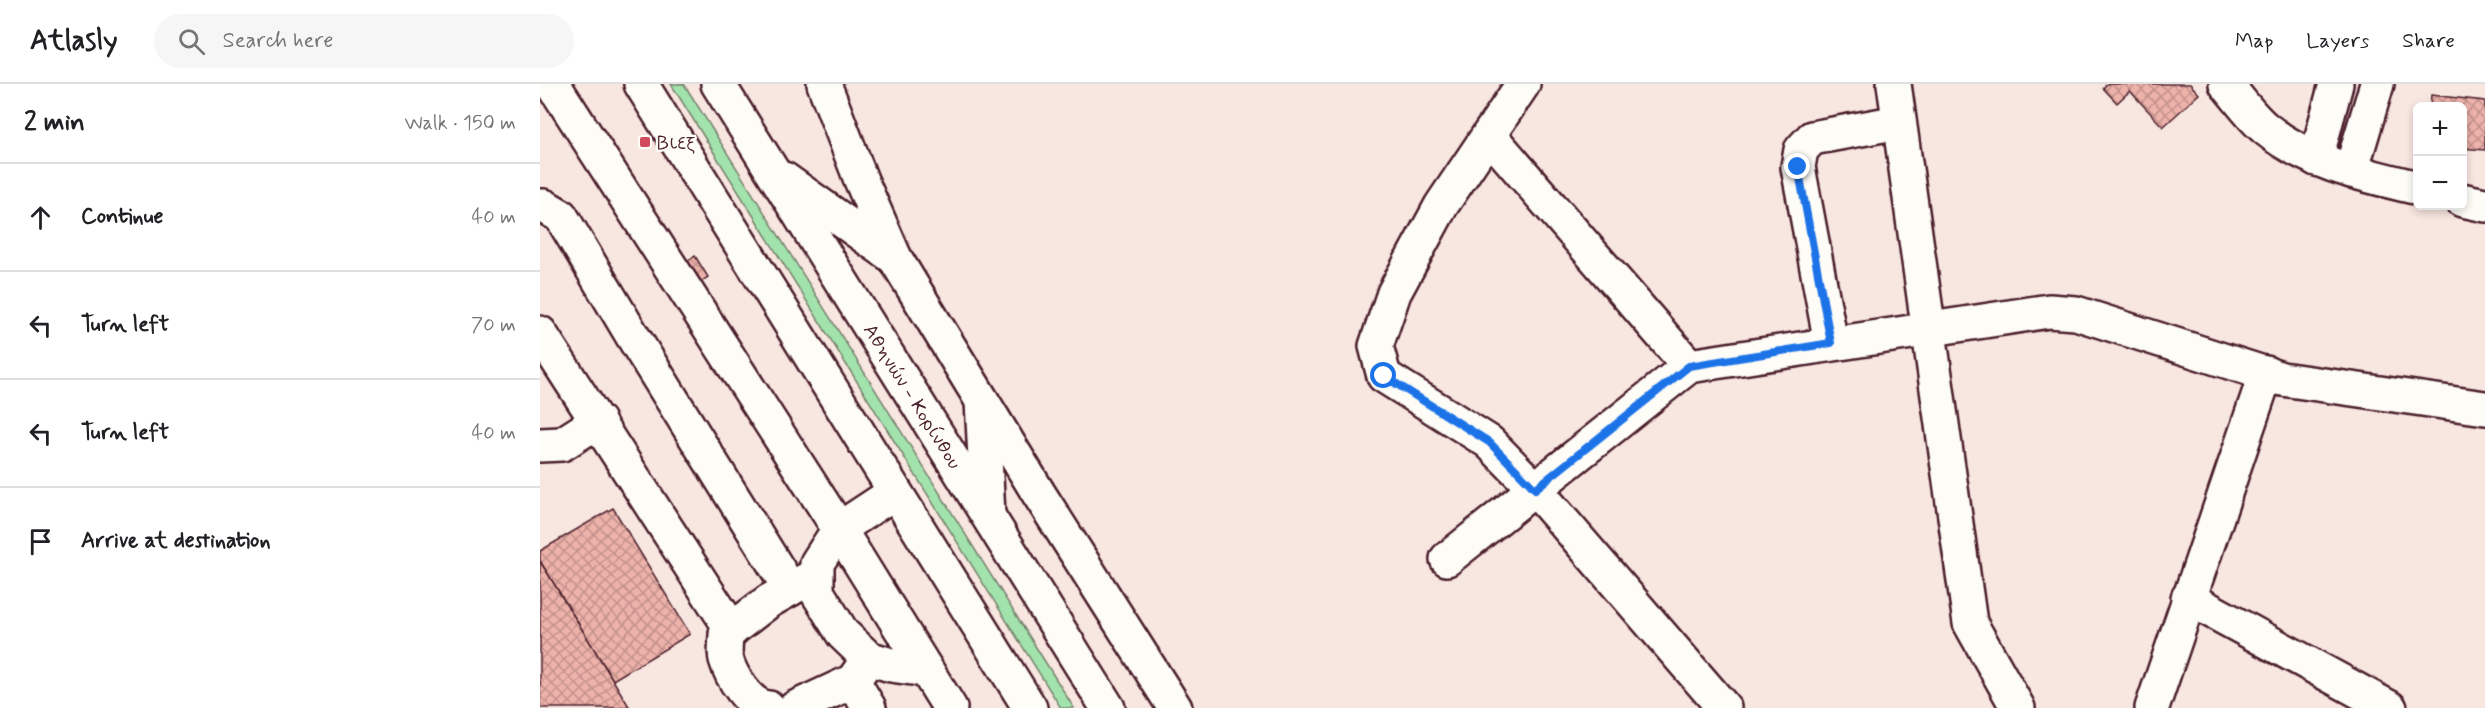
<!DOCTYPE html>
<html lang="en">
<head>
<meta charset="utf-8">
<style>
  body { margin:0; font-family:Mynerve,sans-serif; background:#f6f6f6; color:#202124 }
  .controls { position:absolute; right:18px; top:18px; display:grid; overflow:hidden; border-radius:9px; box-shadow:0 3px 9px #0003 }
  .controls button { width:54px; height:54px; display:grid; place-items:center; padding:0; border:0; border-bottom:2px solid #e0e0e0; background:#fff; color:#202124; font:30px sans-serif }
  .stop { position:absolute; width:18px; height:18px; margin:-14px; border:4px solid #1a73e8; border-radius:50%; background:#fff }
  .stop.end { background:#1a73e8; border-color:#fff; box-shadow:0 2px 6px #0008 }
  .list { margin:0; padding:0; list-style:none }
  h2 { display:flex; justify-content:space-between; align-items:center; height:78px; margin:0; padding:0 24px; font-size:26px }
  h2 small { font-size:20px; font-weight:400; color:#757577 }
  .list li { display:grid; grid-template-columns:39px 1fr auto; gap:18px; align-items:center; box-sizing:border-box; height:108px; padding:0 24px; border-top:2px solid #e0e0e0 }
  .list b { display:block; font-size:22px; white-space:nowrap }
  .list em { font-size:20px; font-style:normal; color:#757577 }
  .icon { flex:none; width:33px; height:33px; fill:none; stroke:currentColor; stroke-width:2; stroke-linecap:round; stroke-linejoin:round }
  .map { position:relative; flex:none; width:1945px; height:624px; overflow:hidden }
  header { display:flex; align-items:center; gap:36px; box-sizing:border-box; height:84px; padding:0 30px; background:#fff; border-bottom:2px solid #e0e0e0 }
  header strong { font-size:28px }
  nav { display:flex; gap:33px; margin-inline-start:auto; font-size:21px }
  .search { width:420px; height:54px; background:#f6f6f6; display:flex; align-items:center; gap:15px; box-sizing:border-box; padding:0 21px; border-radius:33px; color:#757577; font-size:22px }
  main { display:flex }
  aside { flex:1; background:#fff }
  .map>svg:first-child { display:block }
</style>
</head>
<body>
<header>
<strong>Atlasly</strong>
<div class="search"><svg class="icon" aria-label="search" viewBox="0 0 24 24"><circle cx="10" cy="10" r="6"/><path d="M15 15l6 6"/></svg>Search here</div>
<nav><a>Map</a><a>Layers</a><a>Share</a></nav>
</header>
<main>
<aside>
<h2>2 min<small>Walk · 150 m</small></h2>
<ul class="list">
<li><svg class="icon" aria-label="ahead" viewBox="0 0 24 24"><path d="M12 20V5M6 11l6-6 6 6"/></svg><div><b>Continue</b></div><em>40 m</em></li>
<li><svg class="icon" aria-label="left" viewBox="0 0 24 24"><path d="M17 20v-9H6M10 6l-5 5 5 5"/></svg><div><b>Turn left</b></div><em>70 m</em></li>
<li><svg class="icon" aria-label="left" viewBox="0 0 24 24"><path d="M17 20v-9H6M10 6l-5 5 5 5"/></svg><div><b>Turn left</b></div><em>40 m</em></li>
<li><svg class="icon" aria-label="arrive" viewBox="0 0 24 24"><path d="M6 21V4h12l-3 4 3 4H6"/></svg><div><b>Arrive at destination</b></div></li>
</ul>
</aside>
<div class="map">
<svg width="1945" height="624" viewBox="0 0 1945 624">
  <defs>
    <pattern id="building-cross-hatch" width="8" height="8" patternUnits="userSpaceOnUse" patternTransform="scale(1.5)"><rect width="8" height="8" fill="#edb2aa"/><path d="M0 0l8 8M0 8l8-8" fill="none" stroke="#c2908b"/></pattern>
  </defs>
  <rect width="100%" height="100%" fill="#f8e6e0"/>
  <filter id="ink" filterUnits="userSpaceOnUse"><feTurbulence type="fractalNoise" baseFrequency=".0167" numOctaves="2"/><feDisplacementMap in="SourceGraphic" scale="12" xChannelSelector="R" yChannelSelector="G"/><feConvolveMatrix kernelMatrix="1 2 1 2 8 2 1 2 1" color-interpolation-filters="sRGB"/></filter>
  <g filter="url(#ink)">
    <polygon fill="#a2e3ad" stroke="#76816c" stroke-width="1.5" points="131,0 144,0 534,624 521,624"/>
    <g fill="url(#building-cross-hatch)" stroke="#4a1f2b" stroke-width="1.5">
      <polygon points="1567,0 1650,0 1659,10 1623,43 1590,7 1577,19 1563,4"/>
      <polygon points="1891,11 1945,17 1945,66 1922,64 1922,22 1890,22"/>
      <polygon points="155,172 168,193 149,206 136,184"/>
      <polygon points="73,424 150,550 73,596 0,477 0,467"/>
      <polygon points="0,477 73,596 90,624 0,624"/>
    </g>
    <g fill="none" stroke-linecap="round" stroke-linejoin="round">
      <defs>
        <g id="minor">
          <polyline points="13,0 299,445 410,624"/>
          <polyline points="284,0 321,96 355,174 499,410 635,624"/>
          <polyline points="983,0 901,122 854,209 836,262 844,292 949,358 995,405 1184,624"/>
          <polyline points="1354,0 1430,539 1478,624"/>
          <path d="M1686,0C1699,15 1711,33 1726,45C1769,80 1825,91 1878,104"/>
          <polyline points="949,51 1149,282"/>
          <polyline points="1776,75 1796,0"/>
          <polyline points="1811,87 1837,0"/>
          <polyline points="1922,116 1945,121"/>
          <polyline points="0,122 4,122 21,132 92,251 250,505"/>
          <polyline points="0,249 192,546"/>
          <polyline points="1291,259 1258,83 1261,66 1272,54 1359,38"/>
          <polyline points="0,361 22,360 58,337"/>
          <polyline points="299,445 277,479 277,508 303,550 328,574 351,581 386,586"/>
          <polyline points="907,475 1149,282 1509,227 1536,229 1742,295 1945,324"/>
          <polyline points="1648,514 1850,624"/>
          <polyline points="326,578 313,597 329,624"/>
          <path d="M229,624C209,623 191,592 186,575C184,568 186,558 186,550L229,517L268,495"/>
          <polyline points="255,624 313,597"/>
          <polyline points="1612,624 1726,289"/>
        </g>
        <g id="highway">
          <polyline points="101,0 490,624"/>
          <path id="s1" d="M178,0L568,624"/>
          <polyline points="244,95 355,174"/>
          <polyline points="442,317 448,431"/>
          <polyline points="299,445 355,408"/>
        </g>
      </defs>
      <use href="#minor" stroke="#4a1f2b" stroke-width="38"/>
      <use href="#highway" stroke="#4a1f2b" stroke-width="38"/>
      <use href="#minor" stroke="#fdfcf7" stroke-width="33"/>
      <use href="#highway" stroke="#fdfcf7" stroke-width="33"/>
    </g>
  </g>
  <g fill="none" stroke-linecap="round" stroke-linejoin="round" filter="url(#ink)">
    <polyline stroke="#1a73e8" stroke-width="8" points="844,292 949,358 995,405 1149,282 1291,259 1258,83"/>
  </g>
  <rect fill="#d1495b" stroke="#fdfcf7" stroke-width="2" x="99" y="52" width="12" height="12" rx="3"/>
  <g text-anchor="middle" stroke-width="4.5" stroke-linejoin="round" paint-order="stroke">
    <g font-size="20" fill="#4a1f2b" stroke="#fdfcf7" text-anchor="start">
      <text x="117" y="65">Βιεξ</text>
    </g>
    <g font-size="20" fill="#4a1f2b" stroke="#fdfcf7">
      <text dy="7" stroke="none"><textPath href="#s1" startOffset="368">Αθηνών - Κορίνθου</textPath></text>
    </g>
  </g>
</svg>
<div class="controls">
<button>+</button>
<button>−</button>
</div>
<div class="stop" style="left:844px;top:292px"></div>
<div class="stop end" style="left:1258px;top:83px"></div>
</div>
</main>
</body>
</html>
